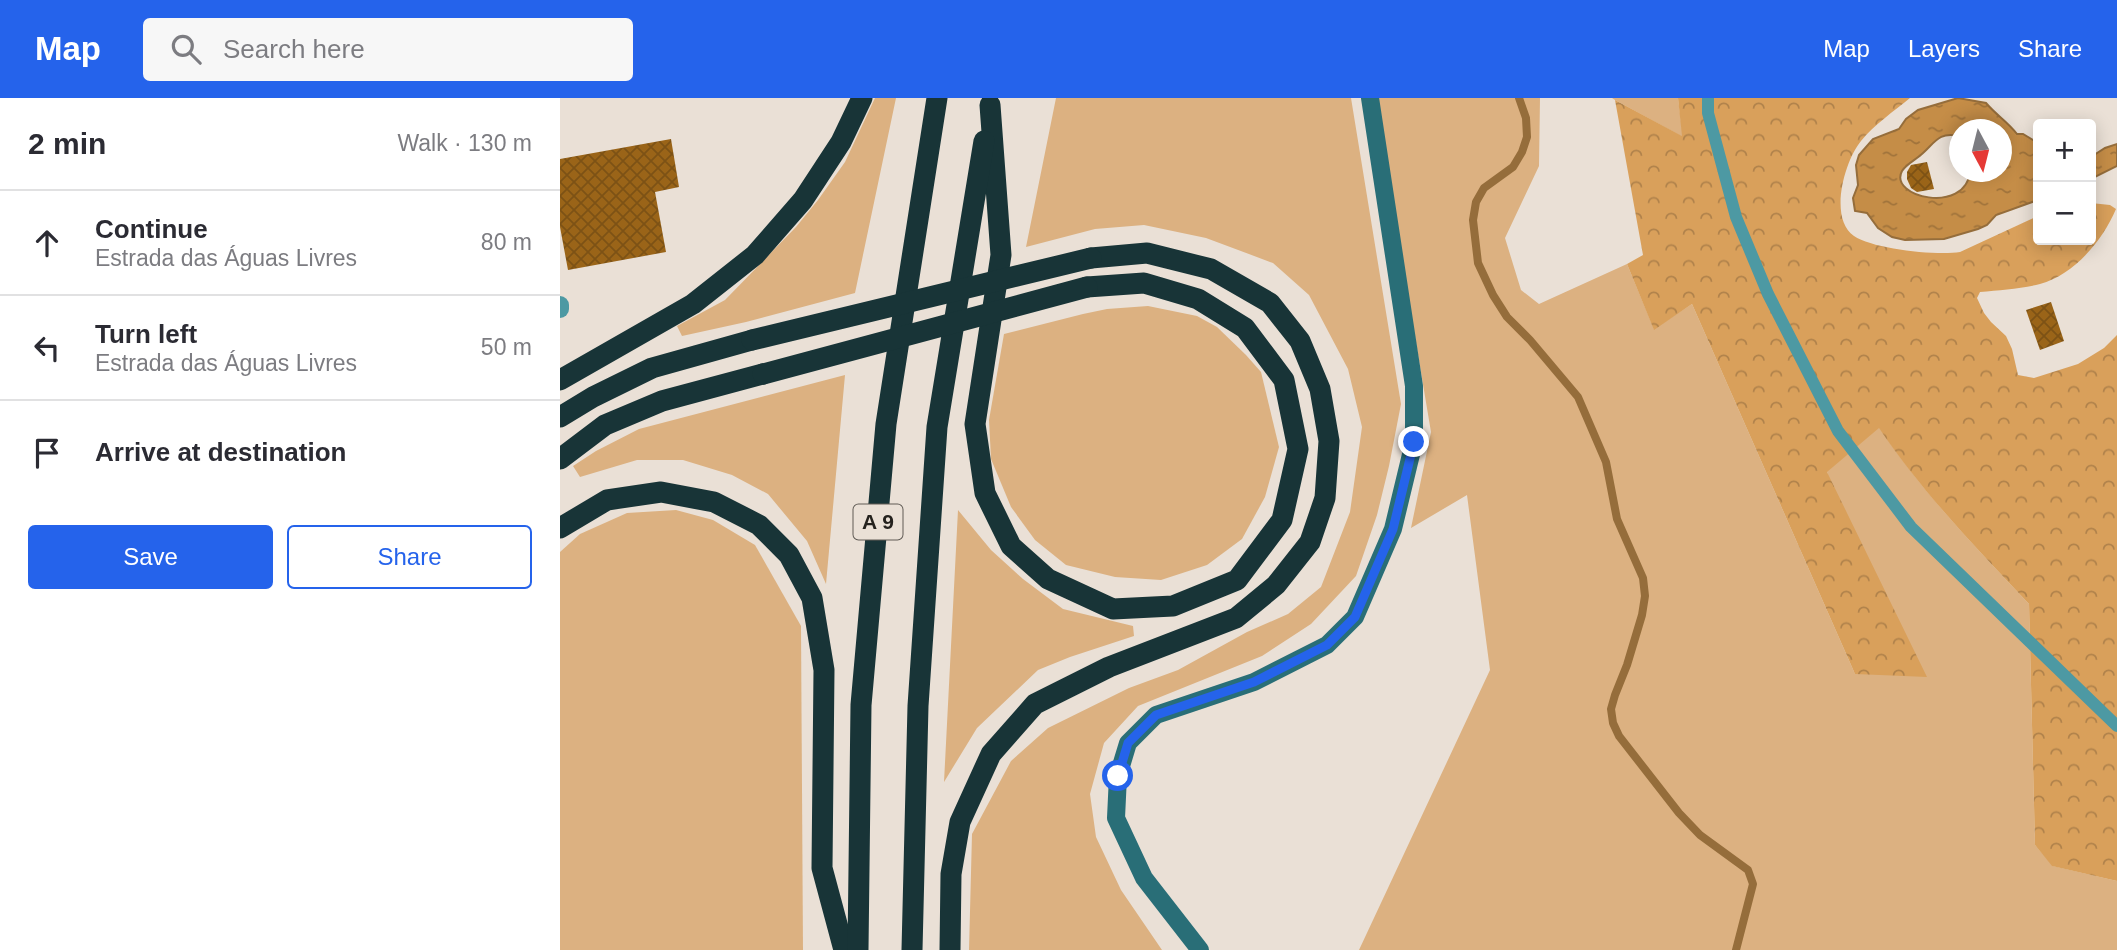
<!DOCTYPE html>
<html lang="en">
<head>
<meta charset="utf-8">
<style>
  body { margin:0; font-family:Helvetica,sans-serif; background:#f7f7f7; color:#2b2b33 }
  .controls { position:absolute; right:21px; top:21px; display:grid; overflow:hidden; border-radius:7px; box-shadow:0 4px 18px #0003 }
  .controls button { width:63px; height:63px; display:grid; place-items:center; padding:0; border:0; border-bottom:2px solid #e1e1e2; background:#fff; color:#2b2b33; font:35px sans-serif }
  .compass { position:absolute; left:1389px; top:21px; width:63px; height:63px; border-radius:50%; background:#fff; box-shadow:0 4px 18px #0003; rotate:173deg }
  .stop { position:absolute; width:21px; height:21px; margin:-16px; border:5px solid #2563eb; border-radius:50%; background:#fff }
  .stop.end { background:#2563eb; border-color:#fff; box-shadow:0 2px 7px #0008 }
  .list { margin:0; padding:0; list-style:none }
  h2 { display:flex; justify-content:space-between; align-items:center; height:91px; margin:0; padding:0 28px; font-size:30px }
  h2 small { font-size:23px; font-weight:400; color:#7c7c81 }
  .list li { display:grid; grid-template-columns:46px 1fr auto; gap:21px; align-items:center; box-sizing:border-box; height:105px; padding:0 28px; border-top:2px solid #e1e1e2 }
  .list b { display:block; font-size:26px; white-space:nowrap }
  .list p { margin:0; font-size:23px; white-space:nowrap; color:#7c7c81 }
  .list em { font-size:23px; font-style:normal; color:#7c7c81 }
  .actions { display:flex; gap:14px; padding:21px 28px }
  .actions a { flex:1; padding:16px 0; border:2px solid #2563eb; border-radius:7px; text-align:center; font-size:24px; color:#2563eb }
  .actions .main { background:#2563eb; color:#fff }
  .icon { flex:none; width:38px; height:38px; fill:none; stroke:currentColor; stroke-width:2; stroke-linecap:round; stroke-linejoin:round }
  .map { position:relative; flex:none; width:1557px; height:852px; overflow:hidden }
  header { display:flex; align-items:center; gap:42px; box-sizing:border-box; height:98px; padding:0 35px; background:#2563eb; color:#fff }
  header strong { font-size:33px }
  nav { display:flex; gap:38px; margin-inline-start:auto; font-size:24px }
  .search { width:490px; height:63px; background:#f7f7f7; display:flex; align-items:center; gap:18px; box-sizing:border-box; padding:0 24px; border-radius:7px; color:#7c7c81; font-size:26px }
  main { display:flex }
  aside { flex:1; background:#fff }
  .map>svg:first-child { display:block }
</style>
</head>
<body>
<header>
<strong>Map</strong>
<div class="search"><svg class="icon" aria-label="search" viewBox="0 0 24 24"><circle cx="10" cy="10" r="6"/><path d="M15 15l6 6"/></svg>Search here</div>
<nav><a>Map</a><a>Layers</a><a>Share</a></nav>
</header>
<main>
<aside>
<h2>2 min<small>Walk · 130 m</small></h2>
<ul class="list">
<li><svg class="icon" aria-label="ahead" viewBox="0 0 24 24"><path d="M12 20V5M6 11l6-6 6 6"/></svg><div><b>Continue</b><p>Estrada das Águas Livres</p></div><em>80 m</em></li>
<li><svg class="icon" aria-label="left" viewBox="0 0 24 24"><path d="M17 20v-9H6M10 6l-5 5 5 5"/></svg><div><b>Turn left</b><p>Estrada das Águas Livres</p></div><em>50 m</em></li>
<li><svg class="icon" aria-label="arrive" viewBox="0 0 24 24"><path d="M6 21V4h12l-3 4 3 4H6"/></svg><div><b>Arrive at destination</b></div></li>
</ul>
<div class="actions"><a class="main">Save</a><a>Share</a></div>
</aside>
<div class="map">
<svg width="1557" height="852" viewBox="0 0 1557 852">
  <defs>
    <pattern id="forest-crowns" width="20" height="18" patternUnits="userSpaceOnUse" patternTransform="scale(1.75)"><rect width="20" height="18" fill="#d9a05b"/><path d="M2 6a3 3 0 1 1 6 0M12 15a3 3 0 1 1 6 0" fill="none" stroke="#b0824b"/></pattern>
    <pattern id="water-ripples" width="26" height="14" patternUnits="userSpaceOnUse" patternTransform="scale(1.75)"><rect width="26" height="14" fill="#c58d47"/><path d="M2 4q2-2 4 0t4 0M15 11q2-2 4 0t4 0" fill="none" stroke="#a0733b"/></pattern>
    <pattern id="building-cross-hatch" width="8" height="8" patternUnits="userSpaceOnUse" patternTransform="scale(1.75)"><rect width="8" height="8" fill="#9a6418"/><path d="M0 0l8 8M0 8l8-8" fill="none" stroke="#7d5215"/></pattern>
  </defs>
  <rect width="100%" height="100%" fill="#eae0d6"/>
  <g fill="#dcb181">
    <polygon points="315,0 336,0 295,195 186,224 122,238 117,228 165,202 236,129 258,102 285,64"/>
    <polygon points="496,0 791,0 841,306 829,368 817,417 796,478 751,526 702,558 578,608 544,645 530,696 536,739 561,792 602,852 409,852 412,736 451,663 488,630 569,590 618,572 687,534 728,516 761,489 790,414 802,329 788,271 749,197 713,165 646,140 584,127 535,131 466,149"/>
    <path d="M815,0H980L979,68L945,140L961,192L979,206L1067,166L1094,231L1132,206L1295,576L1267,373L1319,329C1362,394 1416,450 1469,506L1475,747L1493,768L1557,783V852H799L930,572L907,397L851,430L871,334Z"/>
    <polygon points="1052,0 1118,0 1123,39 1055,2"/>
    <polygon points="588,208 637,218 657,229 686,257 701,274 719,349 705,399 682,441 647,467 601,482 555,479 506,467 475,442 451,409 431,361 429,322 444,236 523,216 547,211"/>
    <polygon points="285,277 266,486 247,443 208,396 172,377 123,362 77,362 20,379 13,368 36,353 79,331"/>
    <polygon points="116,412 153,422 195,447 241,528 243,852 0,852 0,454 20,436 67,415"/>
    <polygon points="398,412 431,452 463,481 503,511 573,528 574,538 510,559 478,572 417,630 384,684"/>
  </g>
  <path fill="url(#forest-crowns)" d="M1118,0H1350C1334,13 1314,27 1301,43C1285,62 1268,120 1294,138C1313,151 1377,158 1400,154L1478,118V142H1531V105L1550,107L1556,111C1543,142 1514,177 1480,186C1461,191 1440,192 1420,194L1417,200L1424,215L1431,224L1446,238L1452,251L1458,277L1474,280L1518,266L1544,250L1557,237V783L1492,768L1475,747L1469,506C1416,450 1362,394 1319,330L1267,374L1367,579L1295,576L1132,206L1094,232L1067,166L1083,157L1055,2L1122,38Z"/>
  <g fill="url(#water-ripples)" stroke="#956d3b" stroke-width="2" fill-rule="evenodd">
    <path d="M1398,0L1426,5C1436,17 1447,23 1457,36H1463L1478,45V102L1436,117L1427,127L1418,131L1384,141L1345,142L1332,139L1318,130L1307,115L1295,113L1293,100L1298,87L1296,67L1299,57L1313,41L1339,31L1346,21L1358,12ZM1400,32H1442V74H1410C1405,117 1328,99 1342,73C1346,66 1357,61 1363,55C1376,43 1379,34 1399,38Z"/>
    <polygon points="1557,46 1557,68 1531,81 1531,59 1545,50"/>
  </g>
  <g fill="none" stroke-linecap="round" stroke-linejoin="round">
    <polyline stroke="#956d3b" stroke-width="8" points="959,0 966,20 967,39 962,54 953,69 924,90 916,104 913,122 918,165 933,197 947,219 970,242 1018,299 1046,364 1057,421 1083,480 1085,498 1082,517 1067,567 1055,597 1051,611 1053,625 1059,638 1119,715 1140,737 1188,772 1193,786 1176,852"/>
  </g>
  <g fill="url(#building-cross-hatch)">
    <polygon points="111,41 119,89 95,94 106,154 8,172 0,129 0,61"/>
    <polygon points="1367,64 1374,91 1357,94 1351,90 1347,81 1347,74 1351,67"/>
    <polygon points="1491,204 1504,243 1480,252 1466,212"/>
  </g>
  <g fill="none" stroke-linecap="round" stroke-linejoin="round">
    <polyline stroke="#4d99a3" stroke-width="12" points="1148,0 1148,15 1176,119 1208,196 1278,333 1351,429 1557,628"/>
    <polyline stroke="#4d99a3" stroke-width="18" points="0,207 0,211"/>
    <polyline stroke="#296e77" stroke-width="18" points="640,852 584,780 556,720 558,678 568,645 596,617 694,584 767,547 795,519 833,431 854,344 854,288 810,0"/>
    <g stroke="#183437" stroke-width="21">
      <polyline points="430,7 441,157 415,326 425,395 451,448 488,481 553,511 613,508 677,482 722,422 738,351 724,282 685,230 638,201 584,185 527,189"/>
      <polyline points="0,282 133,206 195,157 243,102 281,44 302,0"/>
      <polyline points="0,319 33,299 92,270 192,242"/>
      <polyline points="0,361 45,327 102,303 203,276"/>
      <polyline points="0,430 47,402 101,394 154,404 199,427 229,457 252,500 264,572 262,770 284,852"/>
      <polyline points="298,852 301,607 326,326 377,0"/>
      <polyline points="352,852 358,608 377,329 424,43"/>
      <polyline points="390,852 391,776 400,724 431,656 475,606 549,569 676,520 716,487 750,444 765,400 769,343 760,291 740,243 710,205 651,171 587,155 531,160"/>
    </g>
    <g stroke="#183437" stroke-width="21">
      <polyline points="192,242 531,160"/>
      <polyline points="203,276 527,189"/>
    </g>
  </g>
  <g fill="none" stroke-linecap="round" stroke-linejoin="round">
    <polyline stroke="#2563eb" stroke-width="9" points="558,678 568,645 596,617 694,584 767,547 795,519 833,431 854,344"/>
  </g>
  <g text-anchor="middle" stroke-width="5" stroke-linejoin="round" paint-order="stroke">
    <rect fill="#eae0d6" stroke="#605b55" stroke-width="2" x="293.5" y="406.5" width="49" height="35" rx="5"/>
    <g font-size="21" font-weight="bold" fill="#25221e">
      <text x="318" y="431">A 9</text>
    </g>
  </g>
</svg>
<div class="controls">
<button>+</button>
<button>−</button>
</div>
<svg class="compass" viewBox="-18 -18 36 36"><path d="M0-13l5 13h-10z" fill="#e53935"/><path d="M0 13l5-13h-10z" fill="#7c7c81"/></svg>
<div class="stop" style="left:558px;top:678px"></div>
<div class="stop end" style="left:854px;top:344px"></div>
</div>
</main>
</body>
</html>
